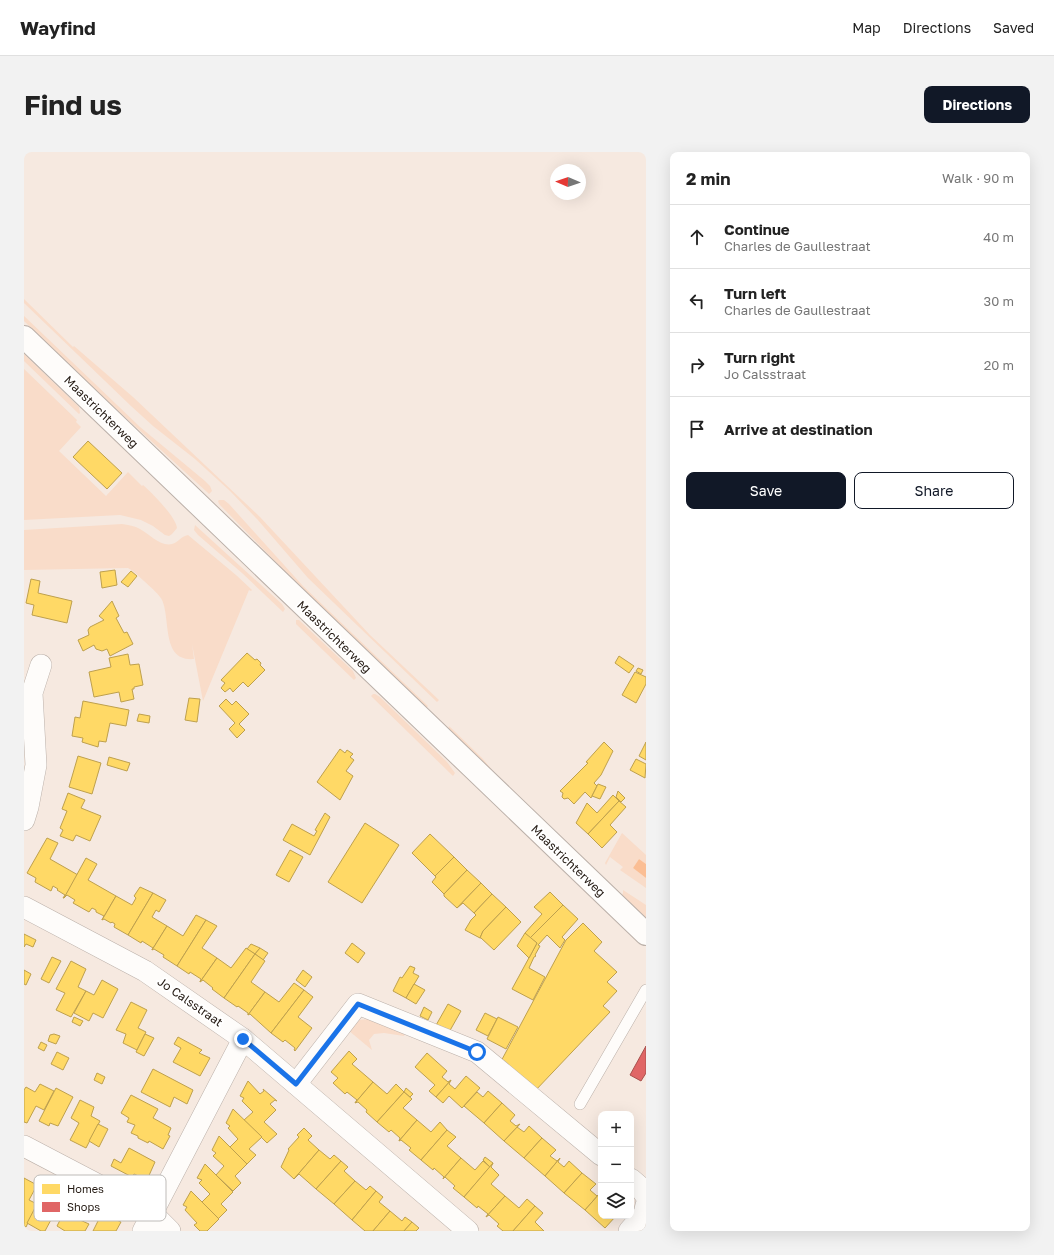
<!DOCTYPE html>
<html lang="en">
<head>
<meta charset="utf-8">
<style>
  body { margin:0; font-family:"Golos Text",sans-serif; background:#f2f2f2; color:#222 }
  .controls { position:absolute; right:12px; bottom:12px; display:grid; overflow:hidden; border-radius:8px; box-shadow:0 4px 16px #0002 }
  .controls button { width:36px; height:36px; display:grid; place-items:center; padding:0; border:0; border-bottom:1px solid #e0e0e0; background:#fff; color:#222; font:20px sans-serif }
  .compass { position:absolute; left:526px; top:12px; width:36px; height:36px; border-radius:50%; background:#fff; box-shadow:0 4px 16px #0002; rotate:272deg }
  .stop { position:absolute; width:12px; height:12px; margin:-9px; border:3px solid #1a73e8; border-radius:50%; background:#fff }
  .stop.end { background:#1a73e8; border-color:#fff; box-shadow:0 1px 4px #0008 }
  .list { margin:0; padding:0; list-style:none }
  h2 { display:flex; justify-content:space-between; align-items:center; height:52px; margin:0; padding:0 16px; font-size:17px }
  h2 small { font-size:13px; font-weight:400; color:#767676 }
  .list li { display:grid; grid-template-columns:26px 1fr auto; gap:12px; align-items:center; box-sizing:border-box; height:64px; padding:0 16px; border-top:1px solid #e0e0e0 }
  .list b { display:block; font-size:15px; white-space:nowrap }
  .list p { margin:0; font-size:13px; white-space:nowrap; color:#767676 }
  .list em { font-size:13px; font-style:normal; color:#767676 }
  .actions { display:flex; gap:8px; padding:12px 16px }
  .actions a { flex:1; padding:9px 0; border:1px solid #111827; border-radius:8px; text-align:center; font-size:14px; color:#111827 }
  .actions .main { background:#111827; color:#fff }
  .icon { flex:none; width:22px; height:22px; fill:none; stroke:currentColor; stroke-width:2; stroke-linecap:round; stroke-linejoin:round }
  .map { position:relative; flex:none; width:622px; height:1079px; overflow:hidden; border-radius:8px }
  header { display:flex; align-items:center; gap:24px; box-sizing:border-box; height:56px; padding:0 20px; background:#fff; border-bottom:1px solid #e0e0e0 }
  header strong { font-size:19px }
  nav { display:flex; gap:22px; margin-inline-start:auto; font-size:14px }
  .intro { display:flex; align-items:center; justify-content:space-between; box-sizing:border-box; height:96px; padding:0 24px }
  h1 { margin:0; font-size:28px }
  .button { padding:10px 18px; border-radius:8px; background:#111827; color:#fff; font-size:14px; font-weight:700 }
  main { display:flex; gap:24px; padding:0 24px }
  aside { flex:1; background:#fff; border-radius:8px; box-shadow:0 4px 16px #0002 }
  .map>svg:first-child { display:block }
</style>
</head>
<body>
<header>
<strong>Wayfind</strong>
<nav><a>Map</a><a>Directions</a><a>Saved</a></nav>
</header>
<div class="intro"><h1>Find us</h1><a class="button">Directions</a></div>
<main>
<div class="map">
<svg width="622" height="1079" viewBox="0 0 622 1079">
  <rect width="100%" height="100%" fill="#f6e9e0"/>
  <g fill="#f9dcc9">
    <polygon points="0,147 49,195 50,194 109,245 236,365 346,483 415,548 413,550 284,426 233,367 206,339 171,307 129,274 107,254 0,151"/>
    <polygon points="0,164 116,275 181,329 186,334 188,339 185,342 183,340 80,246 0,169"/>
    <polygon points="0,202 55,255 56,261 55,262 0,209"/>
    <path d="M0,217L53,268L52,270L57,275L35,299L82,344L104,320L118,334L119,333C128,341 152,365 153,376L148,382L145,384L141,383L129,374L117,368L96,363L0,368Z"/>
    <polygon points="195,348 200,348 205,352 279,434 404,554 401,557 280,439 195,352 194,349"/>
    <path d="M98,372C104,373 111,374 116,377C125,382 137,395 148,392C154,391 157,384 164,383L212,423L228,438L227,439L225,438L179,549L168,492L170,507C137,510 147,467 138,448C135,441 115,425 109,419L104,416L0,418V378Z"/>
    <polygon points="171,373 258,452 261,457 259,460 218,421 174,383 170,378"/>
    <polygon points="272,468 275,468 329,519 332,526 330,528 272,472"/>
    <polygon points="349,542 351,542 356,545 423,610 431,621 429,624 347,544"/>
    <polygon points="425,574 459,607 468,618 466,619 424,578"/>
    <polygon points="598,681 622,703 622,712 615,707 609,716 622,726 622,736 596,718 599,715 586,705 582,713 581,711"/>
    <polygon points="599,738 622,753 622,768 596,743 598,743 599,741"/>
    <polygon points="344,867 381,880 380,884 360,881 350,882 345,888 348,898 324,878 335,868"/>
  </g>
  <polygon fill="#fbbe94" points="615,707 622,712 622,726 609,716"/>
  <g fill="#ffd966" stroke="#bea04d">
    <polygon points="64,289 98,321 83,337 49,305"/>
    <polygon points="91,418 93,433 78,436 76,420"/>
    <polygon points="107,419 113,424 104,435 97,430"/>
    <polygon points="7,427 16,429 14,441 48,449 43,471 8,463 10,453 2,451"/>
    <polygon points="88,449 95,464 92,466 100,481 103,480 109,492 86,504 83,497 78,499 72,497 70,493 59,499 54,488 65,483 64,478 66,475 80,468 75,464"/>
    <polygon points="223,501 231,508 233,507 237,511 236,513 241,518 224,535 219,530 209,540 206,536 201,540 197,536 201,531 197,528"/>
    <polygon points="104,502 106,513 115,512 119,533 110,535 110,537 108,537 110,547 97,550 95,540 70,545 65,520 87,515 85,506"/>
    <polygon points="595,504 610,514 605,521 591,511"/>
    <polygon points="614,516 619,518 617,522 612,519"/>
    <polygon points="611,520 622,525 622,532 612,551 598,543"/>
    <polygon points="165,546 176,547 173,570 161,568"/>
    <polygon points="202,547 208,553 212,549 225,562 215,572 221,578 213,586 205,577 211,571 195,554"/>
    <polygon points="59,549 105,558 102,574 86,571 82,590 75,589 74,595 58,590 59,586 48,584 51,565 56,566"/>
    <polygon points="115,562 126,564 125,571 113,569"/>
    <polygon points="580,590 589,599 577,623 570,631 573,634 567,646 561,640 550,652 544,646 540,647 538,645 539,641 536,639 564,611 562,610"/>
    <polygon points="622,590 622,608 615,604"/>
    <polygon points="316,597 321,601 323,598 329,602 326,605 330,608 322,619 329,624 316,648 293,630"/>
    <polygon points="54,604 77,611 68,642 45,635"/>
    <polygon points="85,605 106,611 103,619 83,613"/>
    <polygon points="612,607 622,612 621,626 606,618"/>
    <polygon points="574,632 582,635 576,647 568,644"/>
    <polygon points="594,639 601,646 597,650 592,645"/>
    <polygon points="44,641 61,648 57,656 77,664 66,689 52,683 49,689 36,684 39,678 36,676 43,659 38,657"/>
    <polygon points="589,643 595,649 564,682 552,671 563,651 573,661"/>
    <polygon points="595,649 602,655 586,673 593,680 578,696 564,682"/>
    <polygon points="301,661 306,665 286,703 259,688 268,672 290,684 293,679 291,678"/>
    <polygon points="341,671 375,693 338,751 304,730"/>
    <polygon points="406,682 430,705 411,724 388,701"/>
    <polygon points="23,686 34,691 26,707 54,723 40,746 39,746 41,743 33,738 34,737 29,734 27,739 11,730 12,726 3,721"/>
    <polygon points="266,698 279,705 265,730 252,723"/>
    <polygon points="430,705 443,718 420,742 408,730 412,725 411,724"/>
    <polygon points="62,706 73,712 64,728 92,744 78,768 80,764 72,760 72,758 68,756 65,760 49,751 51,748 43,743 40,746"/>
    <polygon points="443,718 457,731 433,756 420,744 420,742"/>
    <polygon points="457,731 468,742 450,761 439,751 433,756"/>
    <polygon points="116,735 129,741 104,783 90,775 91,772 88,770 87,771 80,767 78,768 92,744 108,753 112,746 110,744"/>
    <polygon points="526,740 539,753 506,786 501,781 518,762 510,755"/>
    <polygon points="129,741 142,748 135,760 132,758 128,765 143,774 128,798 129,796 118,789 117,791 104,783"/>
    <polygon points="468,742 482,755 459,779 456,786 441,778 447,768 452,763 450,761"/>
    <polygon points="539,753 554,767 538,785 541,788 536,796 523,783 514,793 516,794 511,803 512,804 510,805 505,816 521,825 509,848 488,837 513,791 506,786"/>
    <polygon points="482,755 497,770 470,798 457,786 456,786 459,779"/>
    <polygon points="172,763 182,768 153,814 139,805 140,803 130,797 128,798 143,774 159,784"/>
    <polygon points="182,768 193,774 178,796 193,806 176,830 177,827 166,820 165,822 153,814"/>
    <polygon points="559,771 578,790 570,799 593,820 583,830 593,839 579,854 586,860 510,940 475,913 542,788"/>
    <polygon points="501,781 513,791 505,806 493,794"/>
    <polygon points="0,782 12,788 9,795 2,792 0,795"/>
    <polygon points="328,791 341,801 334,811 321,801"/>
    <polygon points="227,792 236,796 231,802 223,797"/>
    <polygon points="222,796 231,802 200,846 188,837 189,836 179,828 176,830 193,806 207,816"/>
    <polygon points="236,796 244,801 239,808 231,802"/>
    <polygon points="231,802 241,809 227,830 241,840 224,863 224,861 214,854 213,855 200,846"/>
    <polygon points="28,805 37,809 25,831 17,827"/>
    <polygon points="47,809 62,817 54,835 62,839 47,865 32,858 41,841 32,837"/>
    <polygon points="386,814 391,816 389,821 395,824 382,846 369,839 376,825 378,826"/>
    <polygon points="0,818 7,822 2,833 0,832"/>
    <polygon points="279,818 288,825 281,835 272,828"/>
    <polygon points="78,828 94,837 79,866 69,861 65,869 50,861 62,839 70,843"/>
    <polygon points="270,831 280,838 247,881 226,862 224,863 241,840 255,850"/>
    <polygon points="390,832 401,838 392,852 382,846"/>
    <polygon points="280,838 289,845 274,865 288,876 271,899 270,898 271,896 261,888 259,890 247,881"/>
    <polygon points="107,850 123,858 114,876 122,880 113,898 99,891 102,882 92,878"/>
    <polygon points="424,852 437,859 424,882 411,875"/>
    <polygon points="400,855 408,860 404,868 396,864"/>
    <polygon points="461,861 473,867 464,884 452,878"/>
    <polygon points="50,865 59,869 56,874 48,870"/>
    <polygon points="474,865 494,875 482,897 463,887"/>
    <polygon points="30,882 36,884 32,892 24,889 26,883"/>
    <polygon points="121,882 130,886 120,904 112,900"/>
    <polygon points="154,885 178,898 175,901 186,906 176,924 149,910 157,896 150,892"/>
    <polygon points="17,890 23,893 20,899 14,896"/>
    <polygon points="325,899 333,907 328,912 349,930 331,951 333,948 323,940 321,942 309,931 314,926 307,920"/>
    <polygon points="33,900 45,906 39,918 27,912"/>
    <polygon points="403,901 423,919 418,925 424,930 427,928 412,945 405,939 411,933 391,915"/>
    <polygon points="129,917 169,938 163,952 150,945 146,955 117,940"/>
    <polygon points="73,921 81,925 78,932 70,928"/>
    <polygon points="442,924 456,936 438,956 425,944 419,951 412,945 427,928 425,932 431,937"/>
    <polygon points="224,929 236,942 240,939 239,937 253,949 251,948 246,952 252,958 240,970 253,982 243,991 220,968 229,960 218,949 220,946 216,944"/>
    <polygon points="349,930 363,942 372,932 380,940 353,970 342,960 343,958 334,950 331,951"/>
    <polygon points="16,932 30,939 20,958 12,954 3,971 0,970 0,938 2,935 11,940"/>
    <polygon points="32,936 49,945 34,974 26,971 25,974 15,969"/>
    <polygon points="382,936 389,942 386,945 380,940"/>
    <polygon points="464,939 478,951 460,971 440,954 453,940 459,945"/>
    <polygon points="380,940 388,947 379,956 393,968 375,989 376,986 367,978 365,980 353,970"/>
    <polygon points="107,943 134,957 129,966 147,976 144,983 146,984 139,997 125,989 124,991 114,986 114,984 107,981 111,973 103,970 105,966 97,961"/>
    <polygon points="56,948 70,955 67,964 76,969 62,996 46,988 55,971 47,966"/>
    <polygon points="478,951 491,963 486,969 492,974 496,972 480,989 460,971"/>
    <polygon points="209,957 238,985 225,997 232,1003 223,1012 206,995 214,987 204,976 206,974 202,971"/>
    <polygon points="393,968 407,980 416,970 423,978 397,1008 385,998 387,996 377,988 375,989"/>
    <polygon points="74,972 84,977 75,995 65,989"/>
    <polygon points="496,972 493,975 500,980 505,974 518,986 500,1006 480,989"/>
    <polygon points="280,976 288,984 284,988 295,998 270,1027 257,1015 265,998 264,997 275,985 273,983"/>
    <polygon points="423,978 432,985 423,994 437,1006 419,1027 420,1025 410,1016 409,1018 397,1008"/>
    <polygon points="195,984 223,1012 211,1024 217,1031 209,1039 192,1023 200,1014 189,1004 192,1001 188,998"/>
    <polygon points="518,986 532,998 526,1004 533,1009 536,1006 521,1024 500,1006"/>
    <polygon points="105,996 131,1010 123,1028 110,1022 108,1025 87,1014 90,1007 97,1011"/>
    <polygon points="295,998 306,1007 310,1003 317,1009 292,1037 275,1022 270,1027"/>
    <polygon points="461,1005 469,1011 466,1015 459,1008"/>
    <polygon points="437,1006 451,1018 459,1009 466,1015 440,1045 429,1036 431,1034 421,1025 419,1027"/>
    <polygon points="536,1006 534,1010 540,1015 545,1009 558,1021 540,1041 521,1024"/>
    <polygon points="317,1009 324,1015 320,1019 331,1029 310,1052 292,1037"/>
    <polygon points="469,1011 467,1015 475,1023 467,1032 481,1044 462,1065 464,1062 454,1054 453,1056 440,1045"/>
    <polygon points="181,1012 209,1040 197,1052 203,1058 194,1067 178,1050 186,1042 175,1031 178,1028 173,1026"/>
    <polygon points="558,1021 572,1032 566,1038 573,1044 576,1041 561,1058 540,1041"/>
    <polygon points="0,1026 13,1033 5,1048 13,1052 2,1075 0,1074"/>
    <polygon points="331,1029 342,1038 346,1034 352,1039 328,1068 310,1052"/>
    <polygon points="20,1039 30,1044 29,1047 36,1051 21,1079 17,1079 3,1071"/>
    <polygon points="167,1039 195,1067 183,1079 176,1079 170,1073 173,1071 161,1058 163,1055 159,1053"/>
    <polygon points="352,1039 359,1045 355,1050 366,1059 349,1079 341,1079 328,1068"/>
    <polygon points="576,1041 574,1044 577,1047 577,1064 592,1064 581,1076 561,1058"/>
    <polygon points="481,1044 495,1056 503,1047 511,1054 489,1079 479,1079 473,1074 475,1072 465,1063 462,1065"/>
    <polygon points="48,1045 64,1053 56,1068 65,1072 61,1079 41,1079 33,1074"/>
    <polygon points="511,1054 519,1061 511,1070 520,1079 489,1079"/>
    <polygon points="366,1059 378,1069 381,1065 388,1070 380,1079 349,1079"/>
    <polygon points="78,1061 97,1070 92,1079 69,1079"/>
    <polygon points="388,1070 395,1076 392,1079 380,1079"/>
  </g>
  <polygon fill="#e06666" stroke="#a8504d" points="622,894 622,921 617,929 606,923"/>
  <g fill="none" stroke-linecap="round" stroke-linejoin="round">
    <defs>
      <polyline id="service" points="556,952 622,838"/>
      <g id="minor">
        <polyline points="0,668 4,655 12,613 8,541 17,513"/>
        <polyline points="0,755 121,819 219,887 444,1079"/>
        <polyline points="272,932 334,852 453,900 577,1003"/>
        <polyline points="0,994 128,1061 146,1079"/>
        <polyline points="607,1027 614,1033 622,1044"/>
        <polyline points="119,1079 219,887"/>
        <polyline points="605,1079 620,1062 622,1053"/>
      </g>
      <polyline id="secondary" points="0,185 622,782"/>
    </defs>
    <use href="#service" stroke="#bbb0a9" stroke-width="12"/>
    <use href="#minor" stroke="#bbb0a9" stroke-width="22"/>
    <use href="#secondary" stroke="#bbb0a9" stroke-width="24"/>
    <use href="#service" stroke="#fefcfa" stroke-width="11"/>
    <use href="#minor" stroke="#fefcfa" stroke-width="21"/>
    <use href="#secondary" stroke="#fefcfa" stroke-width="22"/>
  </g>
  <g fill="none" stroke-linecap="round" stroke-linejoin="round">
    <polyline stroke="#1a73e8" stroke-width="5" points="219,887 272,932 334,852 453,900"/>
  </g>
  <g text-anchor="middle" stroke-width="4" stroke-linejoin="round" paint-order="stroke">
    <g font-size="12" fill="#251b14" stroke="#fff">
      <text transform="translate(77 260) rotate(44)" y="4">Maastrichterweg</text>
      <text transform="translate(310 485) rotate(44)" y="4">Maastrichterweg</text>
      <text transform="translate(544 709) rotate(44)" y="4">Maastrichterweg</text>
      <text transform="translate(166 850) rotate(35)" y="4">Jo Calsstraat</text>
    </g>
  </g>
  <rect x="10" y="1023" width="132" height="46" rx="6" fill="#fff" stroke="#bebbb8" stroke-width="1"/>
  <rect x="18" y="1032" width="18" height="10" fill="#ffd966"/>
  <rect x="18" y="1050" width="18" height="10" fill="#e06666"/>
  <g font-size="11" fill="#251b14">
    <text x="43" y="1041">Homes</text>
    <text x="43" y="1059">Shops</text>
  </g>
</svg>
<div class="controls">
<button>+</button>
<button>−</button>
<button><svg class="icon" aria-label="layers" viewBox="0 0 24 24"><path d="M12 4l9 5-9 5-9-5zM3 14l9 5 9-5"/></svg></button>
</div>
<svg class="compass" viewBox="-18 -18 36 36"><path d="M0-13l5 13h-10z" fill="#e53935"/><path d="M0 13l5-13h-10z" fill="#767676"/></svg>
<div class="stop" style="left:453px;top:900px"></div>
<div class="stop end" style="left:219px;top:887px"></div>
</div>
<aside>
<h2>2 min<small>Walk · 90 m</small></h2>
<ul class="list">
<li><svg class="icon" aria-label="ahead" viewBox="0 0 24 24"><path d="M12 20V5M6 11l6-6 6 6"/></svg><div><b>Continue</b><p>Charles de Gaullestraat</p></div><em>40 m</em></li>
<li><svg class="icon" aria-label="left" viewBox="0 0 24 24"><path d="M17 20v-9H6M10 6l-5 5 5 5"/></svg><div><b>Turn left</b><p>Charles de Gaullestraat</p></div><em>30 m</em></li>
<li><svg class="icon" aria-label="right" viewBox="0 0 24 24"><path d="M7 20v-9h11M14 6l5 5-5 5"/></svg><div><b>Turn right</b><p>Jo Calsstraat</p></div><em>20 m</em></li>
<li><svg class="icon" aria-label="arrive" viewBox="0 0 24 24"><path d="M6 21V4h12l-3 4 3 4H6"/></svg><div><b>Arrive at destination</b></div></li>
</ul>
<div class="actions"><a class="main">Save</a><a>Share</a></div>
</aside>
</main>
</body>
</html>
